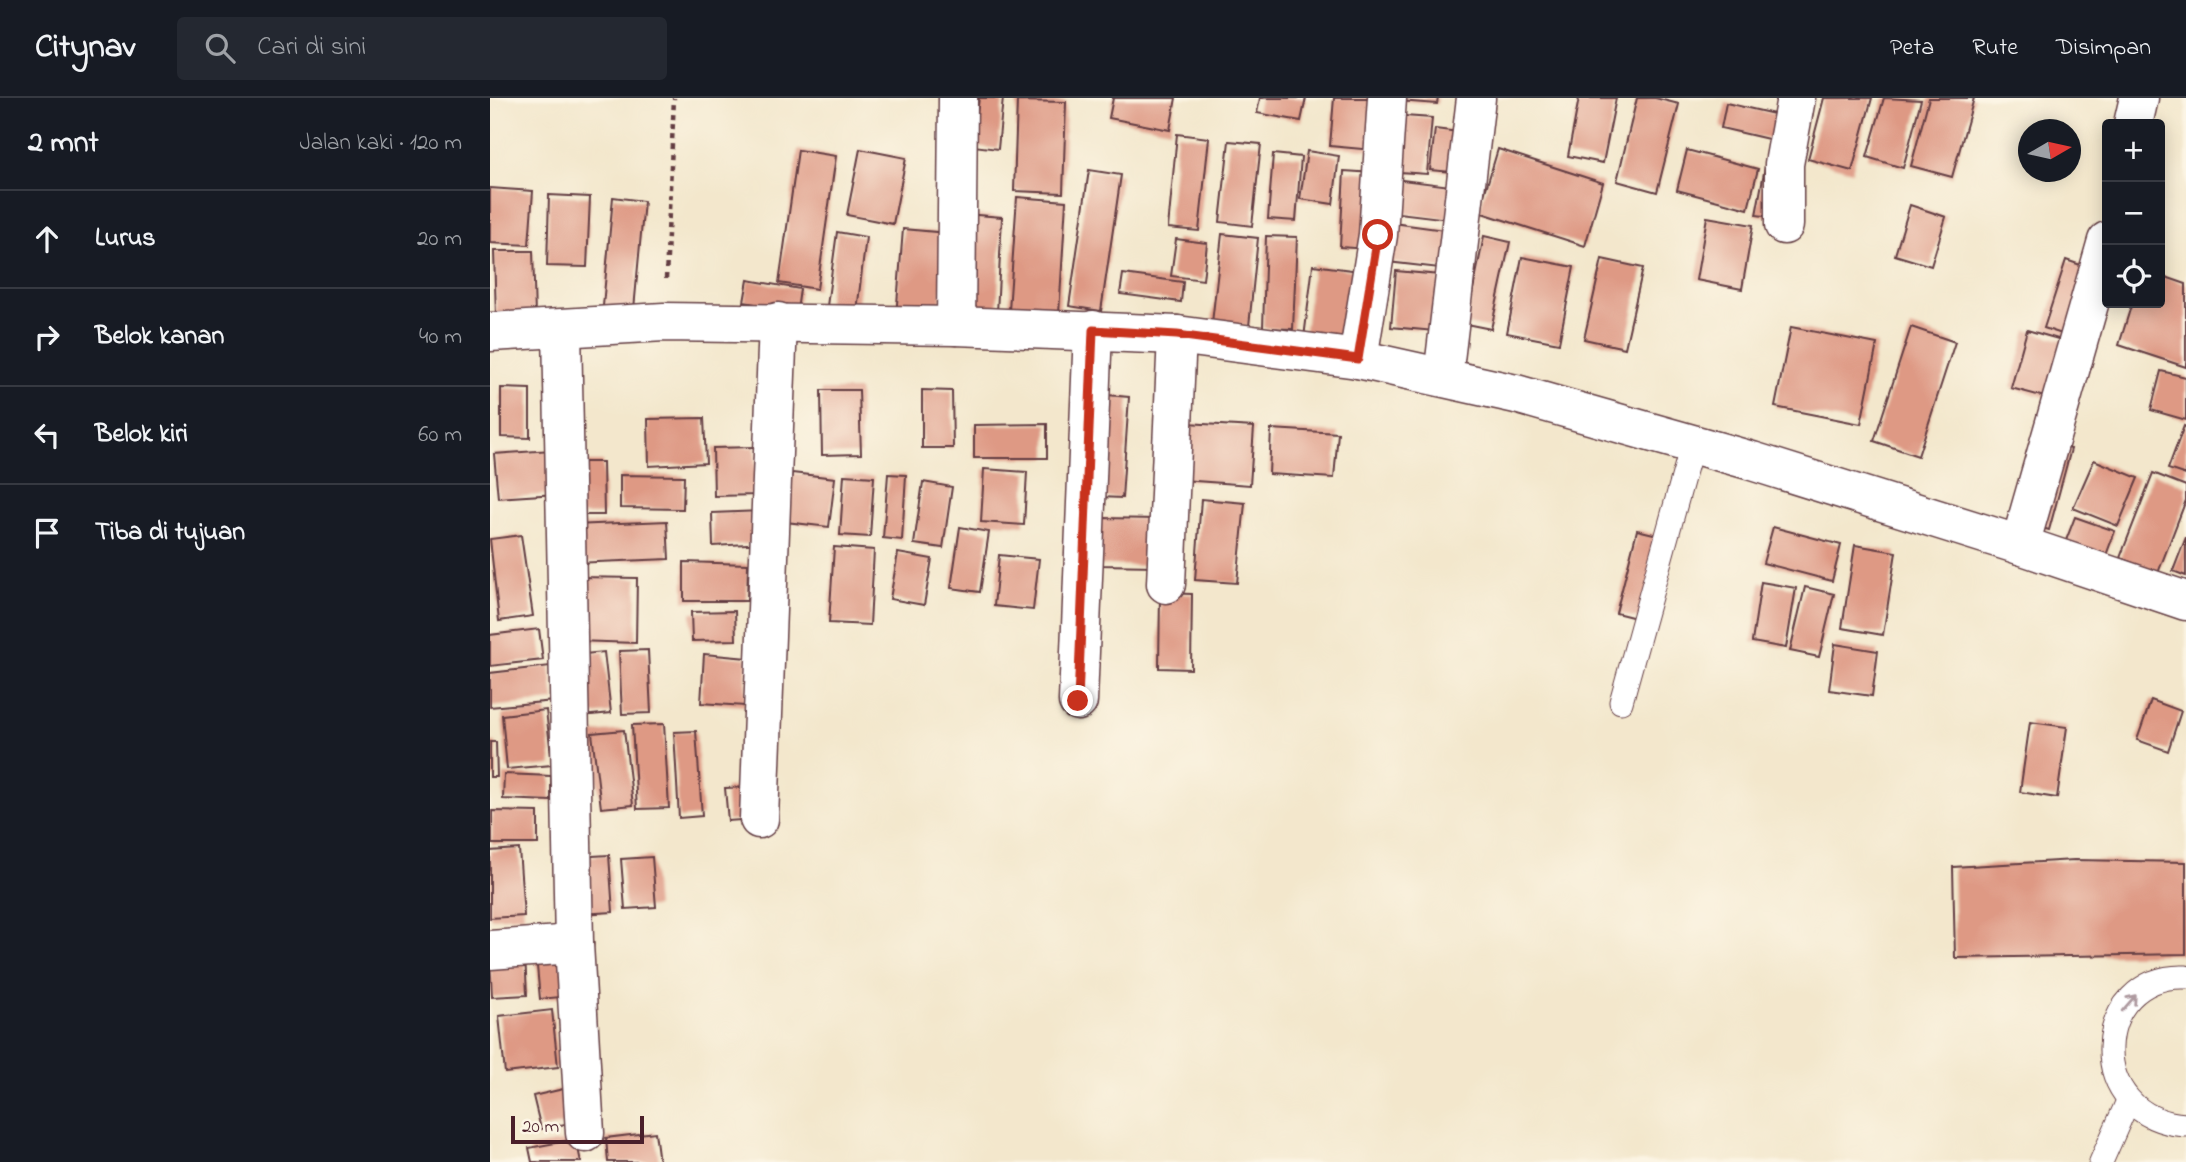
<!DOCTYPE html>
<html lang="id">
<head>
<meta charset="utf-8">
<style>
  body { margin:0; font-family:"Indie Flower",sans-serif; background:#242831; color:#f1f3f6 }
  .controls { position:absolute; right:21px; top:21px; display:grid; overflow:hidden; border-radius:7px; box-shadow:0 4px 18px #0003 }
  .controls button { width:63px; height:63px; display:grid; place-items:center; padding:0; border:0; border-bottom:2px solid #363941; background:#171b24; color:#f1f3f6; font:35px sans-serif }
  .compass { position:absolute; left:1528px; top:21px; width:63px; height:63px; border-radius:50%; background:#171b24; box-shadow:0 4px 18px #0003; rotate:81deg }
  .scale { position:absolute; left:21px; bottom:18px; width:133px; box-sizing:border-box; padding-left:7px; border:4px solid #4a1f2b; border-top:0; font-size:19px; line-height:24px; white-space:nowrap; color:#4a1f2b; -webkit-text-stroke:5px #fcf5e5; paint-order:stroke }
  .stop { position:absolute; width:21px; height:21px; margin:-16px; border:5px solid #c8321e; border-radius:50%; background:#fff }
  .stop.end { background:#c8321e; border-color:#fff; box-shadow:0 2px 7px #0008 }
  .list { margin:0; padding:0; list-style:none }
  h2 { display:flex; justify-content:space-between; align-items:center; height:91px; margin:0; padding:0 28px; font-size:30px }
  h2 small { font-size:23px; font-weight:400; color:#9ea1a6 }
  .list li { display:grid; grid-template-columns:46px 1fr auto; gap:21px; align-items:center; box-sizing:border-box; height:98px; padding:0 28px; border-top:2px solid #363941 }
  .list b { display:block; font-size:26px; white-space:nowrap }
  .list em { font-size:23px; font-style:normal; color:#9ea1a6 }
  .icon { flex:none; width:38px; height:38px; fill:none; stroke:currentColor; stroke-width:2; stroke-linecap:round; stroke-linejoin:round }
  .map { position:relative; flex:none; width:1696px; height:1064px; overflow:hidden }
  header { display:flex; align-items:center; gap:42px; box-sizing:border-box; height:98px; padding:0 35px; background:#171b24; border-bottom:2px solid #363941 }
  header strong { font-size:33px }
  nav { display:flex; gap:38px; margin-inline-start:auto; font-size:24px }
  .search { width:490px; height:63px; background:#242831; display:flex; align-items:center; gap:18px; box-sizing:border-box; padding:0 24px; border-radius:7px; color:#9ea1a6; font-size:26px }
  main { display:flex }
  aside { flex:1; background:#171b24 }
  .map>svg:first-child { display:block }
</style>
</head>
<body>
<header>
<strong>Citynav</strong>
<div class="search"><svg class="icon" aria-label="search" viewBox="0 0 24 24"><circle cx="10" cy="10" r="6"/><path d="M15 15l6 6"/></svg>Cari di sini</div>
<nav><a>Peta</a><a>Rute</a><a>Disimpan</a></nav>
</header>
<main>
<aside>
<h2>2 mnt<small>Jalan kaki · 120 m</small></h2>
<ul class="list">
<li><svg class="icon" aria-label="ahead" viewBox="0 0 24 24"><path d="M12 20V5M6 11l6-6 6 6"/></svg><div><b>Lurus</b></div><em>20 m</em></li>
<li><svg class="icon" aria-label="right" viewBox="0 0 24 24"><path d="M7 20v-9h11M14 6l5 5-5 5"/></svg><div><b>Belok kanan</b></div><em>40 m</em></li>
<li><svg class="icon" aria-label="left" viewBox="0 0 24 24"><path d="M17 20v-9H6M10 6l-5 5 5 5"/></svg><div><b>Belok kiri</b></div><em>60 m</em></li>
<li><svg class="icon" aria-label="arrive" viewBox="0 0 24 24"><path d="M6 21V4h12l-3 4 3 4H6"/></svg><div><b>Tiba di tujuan</b></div></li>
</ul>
</aside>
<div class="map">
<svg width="1696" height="1064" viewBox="0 0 1696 1064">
  <rect width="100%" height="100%" fill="#fcf5e5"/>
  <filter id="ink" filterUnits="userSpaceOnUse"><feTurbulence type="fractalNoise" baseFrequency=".0143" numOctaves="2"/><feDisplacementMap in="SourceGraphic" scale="14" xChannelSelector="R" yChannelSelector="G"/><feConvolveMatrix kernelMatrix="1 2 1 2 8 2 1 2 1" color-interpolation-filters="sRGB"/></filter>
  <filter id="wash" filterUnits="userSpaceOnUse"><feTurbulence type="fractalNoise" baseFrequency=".00686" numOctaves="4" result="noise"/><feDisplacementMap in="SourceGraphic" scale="28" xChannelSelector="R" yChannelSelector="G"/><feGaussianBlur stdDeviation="1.57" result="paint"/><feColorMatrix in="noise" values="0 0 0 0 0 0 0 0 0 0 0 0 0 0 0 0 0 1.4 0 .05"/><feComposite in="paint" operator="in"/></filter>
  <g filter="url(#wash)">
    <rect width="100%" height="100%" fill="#f3e7cc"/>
    <g id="blocks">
      <g fill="#de9984">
        <polygon points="489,0 513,0 508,51 483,48"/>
        <polygon points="623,0 686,0 680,32 619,20"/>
        <polygon points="770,0 816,0 811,23 767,15"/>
        <polygon points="844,0 888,0 883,52 840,48"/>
        <polygon points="909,0 948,0 947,6 909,3"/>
        <polygon points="1089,0 1126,0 1113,65 1078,58"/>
        <polygon points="1147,0 1165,0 1189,6 1167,94 1127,83"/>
        <polygon points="1334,0 1382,0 1362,73 1318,61"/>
        <polygon points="1394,0 1431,2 1413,70 1377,59"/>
        <polygon points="1439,0 1484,0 1462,79 1421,68"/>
        <polygon points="527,3 576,4 573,95 524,93"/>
        <polygon points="1236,5 1293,18 1287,43 1231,30"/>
        <polygon points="914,18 942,20 937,76 910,74"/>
        <polygon points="945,31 977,35 973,75 940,72"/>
        <polygon points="687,36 719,40 709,133 678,130"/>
        <polygon points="739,43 771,46 762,128 730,124"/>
        <polygon points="370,51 416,60 403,126 357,117"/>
        <polygon points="1008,51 1113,85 1095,148 989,114"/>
        <polygon points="308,52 346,58 327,191 289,185"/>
        <polygon points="1197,52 1268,71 1258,111 1187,92"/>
        <polygon points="817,53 849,58 843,106 810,101"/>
        <polygon points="783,56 811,59 806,123 778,121"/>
        <polygon points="1277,58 1282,119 1266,117"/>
        <polygon points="599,72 631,77 611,213 579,208"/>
        <polygon points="854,73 884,75 879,151 850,149"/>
        <polygon points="904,81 961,88 958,121 900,114"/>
        <polygon points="0,90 43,93 39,147 0,145"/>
        <polygon points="59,97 100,99 97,169 57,168"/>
        <polygon points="123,99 154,103 144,211 113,208"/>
        <polygon points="527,99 576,103 569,216 519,213"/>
        <polygon points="1420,107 1456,119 1441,168 1405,157"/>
        <polygon points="474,116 512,119 507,215 469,213"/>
        <polygon points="1217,119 1263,127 1252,191 1206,182"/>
        <polygon points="903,125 962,133 958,171 898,164"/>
        <polygon points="413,131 457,135 449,222 406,219"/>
        <polygon points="347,134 376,139 367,213 337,208"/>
        <polygon points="732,136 768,140 759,228 722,225"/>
        <polygon points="776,138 807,139 803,231 773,230"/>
        <polygon points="994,138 1020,144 1001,231 976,226"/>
        <polygon points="686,141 717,145 713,182 681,178"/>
        <polygon points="4,153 43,153 45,218 6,218"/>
        <polygon points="1032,159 1084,169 1069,245 1017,235"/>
        <polygon points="1112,161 1153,170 1135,250 1094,241"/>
        <polygon points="1576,162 1605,172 1584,240 1554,230"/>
        <polygon points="823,167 870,173 861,246 814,240"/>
        <polygon points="906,173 950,177 945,233 901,229"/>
        <polygon points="633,176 693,184 691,204 630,196"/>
        <polygon points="1670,177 1696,186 1696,269 1629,247 1642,205 1670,205"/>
        <polygon points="258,182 310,191 307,213 254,204"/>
        <polygon points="1301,229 1387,246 1371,326 1285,309"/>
        <polygon points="1421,229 1465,244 1428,358 1384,343"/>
        <polygon points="1537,232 1582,245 1566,302 1521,290"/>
        <polygon points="1671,273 1696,279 1696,322 1661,312"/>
        <polygon points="11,290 40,291 40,340 11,339"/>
        <polygon points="331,292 369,292 371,356 332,357"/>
        <polygon points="432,292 462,293 463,350 432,350"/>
        <polygon points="617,297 639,299 632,400 610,399"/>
        <polygon points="214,320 216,365 159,368 158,321"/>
        <polygon points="696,325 764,329 760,387 692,382"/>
        <polygon points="557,326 557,360 484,360 484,327"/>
        <polygon points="1694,328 1696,329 1696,377 1678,371"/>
        <polygon points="781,331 848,335 844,380 779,376"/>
        <polygon points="1561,345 1581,351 1559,432 1539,426"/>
        <polygon points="265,349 267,397 224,398 223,350"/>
        <polygon points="62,352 66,396 8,400 4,356"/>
        <polygon points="1604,362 1648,380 1628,428 1583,410"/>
        <polygon points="86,364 113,364 114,417 86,417"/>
        <polygon points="494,371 537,374 534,427 491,424"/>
        <polygon points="302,375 345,380 339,429 296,424"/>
        <polygon points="1663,375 1696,388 1696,402 1668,475 1630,460"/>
        <polygon points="398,376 416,377 412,442 393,440"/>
        <polygon points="130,377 194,378 193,411 130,410"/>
        <polygon points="354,377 384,379 380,439 350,437"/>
        <polygon points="433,384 462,389 453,450 424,446"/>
        <polygon points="711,401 755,405 747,485 705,482"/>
        <polygon points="272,413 274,445 223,448 222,415"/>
        <polygon points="1585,419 1625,433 1612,468 1572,453"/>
        <polygon points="610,420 668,421 667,468 609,467"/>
        <polygon points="177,423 179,461 84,465 83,427"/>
        <polygon points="470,429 499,434 490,494 461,490"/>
        <polygon points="1283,429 1351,447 1342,483 1273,465"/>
        <polygon points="1147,432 1172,438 1150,521 1126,515"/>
        <polygon points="31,437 43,518 9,523 0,441"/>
        <polygon points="1696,439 1696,478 1683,473"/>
        <polygon points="1365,447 1406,454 1393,537 1352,530"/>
        <polygon points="344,449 384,452 380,527 339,525"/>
        <polygon points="408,455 442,461 434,507 400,501"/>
        <polygon points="509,457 549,461 543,512 504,508"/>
        <polygon points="194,464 258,466 257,503 194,503"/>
        <polygon points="87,479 147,480 146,545 86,543"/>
        <polygon points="1271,484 1306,490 1296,550 1262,544"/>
        <polygon points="1315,489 1344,496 1329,559 1300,553"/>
        <polygon points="670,495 702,496 701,571 669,570"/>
        <polygon points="245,513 246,542 202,543 201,514"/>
        <polygon points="49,531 53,562 0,568 0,537"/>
        <polygon points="1345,546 1388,553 1382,598 1339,592"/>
        <polygon points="158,552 161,615 132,616 129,553"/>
        <polygon points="114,554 121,615 92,618 85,557"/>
        <polygon points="214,556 257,560 255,608 211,605"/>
        <polygon points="60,568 64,603 0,609 0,575"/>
        <polygon points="1661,602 1691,613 1678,653 1647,642"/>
        <polygon points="56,612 62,667 17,671 12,617"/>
        <polygon points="1540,624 1577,629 1567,700 1530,694"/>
        <polygon points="174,626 179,710 147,711 142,627"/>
        <polygon points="134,632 143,707 111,710 102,635"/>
        <polygon points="206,633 212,718 189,720 184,634"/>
        <polygon points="0,644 6,644 7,679 0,679"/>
        <polygon points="14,676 61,678 61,703 13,701"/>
        <polygon points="262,689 264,721 238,723 235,690"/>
        <polygon points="2,713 48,714 48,746 2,746"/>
        <polygon points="29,751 34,818 0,820 0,753"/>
        <polygon points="119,757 123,814 90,816 85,759"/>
        <polygon points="162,759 166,809 135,811 131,761"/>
        <polygon points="1584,762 1696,764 1696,856 1465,860 1463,769"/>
        <polygon points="75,854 79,898 50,901 46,857"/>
        <polygon points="35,856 37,897 2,899 0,858"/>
        <polygon points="62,912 68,969 15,975 9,918"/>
        <polygon points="82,989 90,1023 51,1031 43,998"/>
        <polygon points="165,1034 169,1064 118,1064 116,1040"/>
        <polygon points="86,1041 91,1064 42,1064 39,1050"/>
      </g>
    </g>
  </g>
  <g filter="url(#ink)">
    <use href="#blocks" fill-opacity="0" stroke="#633d43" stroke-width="2"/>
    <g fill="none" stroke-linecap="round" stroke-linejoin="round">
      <defs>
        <g id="service">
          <polyline points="1131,604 1202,347"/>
          <path d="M1696,879C1600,875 1592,1021 1696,1027"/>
          <polyline points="1611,1064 1638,1003"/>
        </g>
        <g id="minor">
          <polyline points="1643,26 1649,0"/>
          <polyline points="1294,127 1294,66 1306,0"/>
          <polyline points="466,228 468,0"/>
          <polyline points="72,231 84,846 95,1035"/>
          <polyline points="868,261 888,137 897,0"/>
          <polyline points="953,279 986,0"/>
          <polyline points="1530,447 1617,143"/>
          <polyline points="676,486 687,237"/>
          <polyline points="588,603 603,232"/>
          <polyline points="269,721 288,224"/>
          <polyline points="0,852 84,846"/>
        </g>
        <polyline id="secondary" points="0,234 174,224 466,228 687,237 868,261 1026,296 1262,363 1530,447 1696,503"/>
      </defs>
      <use href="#service" stroke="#633d43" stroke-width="25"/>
      <use href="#minor" stroke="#633d43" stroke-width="41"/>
      <use href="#secondary" stroke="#633d43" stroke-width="41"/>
      <polyline stroke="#633d43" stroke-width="4.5" stroke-dasharray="5 5" stroke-linecap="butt" points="176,181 184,0"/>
      <use href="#service" stroke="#fff" stroke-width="23"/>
      <use href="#minor" stroke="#fff" stroke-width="38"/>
      <use href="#secondary" stroke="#fff" stroke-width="38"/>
    </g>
    <defs><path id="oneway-shaft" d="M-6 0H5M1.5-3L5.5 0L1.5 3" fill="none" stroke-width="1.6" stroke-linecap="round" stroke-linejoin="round" transform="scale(1.75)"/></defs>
    <use stroke="#ae9aa0" href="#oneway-shaft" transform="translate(1639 905) rotate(-49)"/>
  </g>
  <g fill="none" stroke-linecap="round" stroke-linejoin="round" filter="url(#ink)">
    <polyline stroke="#c8321e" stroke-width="9" points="588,603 603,232 687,237 868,261 888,137"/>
  </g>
</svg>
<div class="controls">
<button>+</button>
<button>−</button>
<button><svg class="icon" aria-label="locate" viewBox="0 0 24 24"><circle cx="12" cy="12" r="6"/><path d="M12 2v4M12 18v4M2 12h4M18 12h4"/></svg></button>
</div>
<svg class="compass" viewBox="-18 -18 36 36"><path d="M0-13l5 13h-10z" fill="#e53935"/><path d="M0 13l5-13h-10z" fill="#9ea1a6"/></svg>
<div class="scale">20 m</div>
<div class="stop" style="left:888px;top:137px"></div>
<div class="stop end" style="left:588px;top:603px"></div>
</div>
</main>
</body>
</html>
